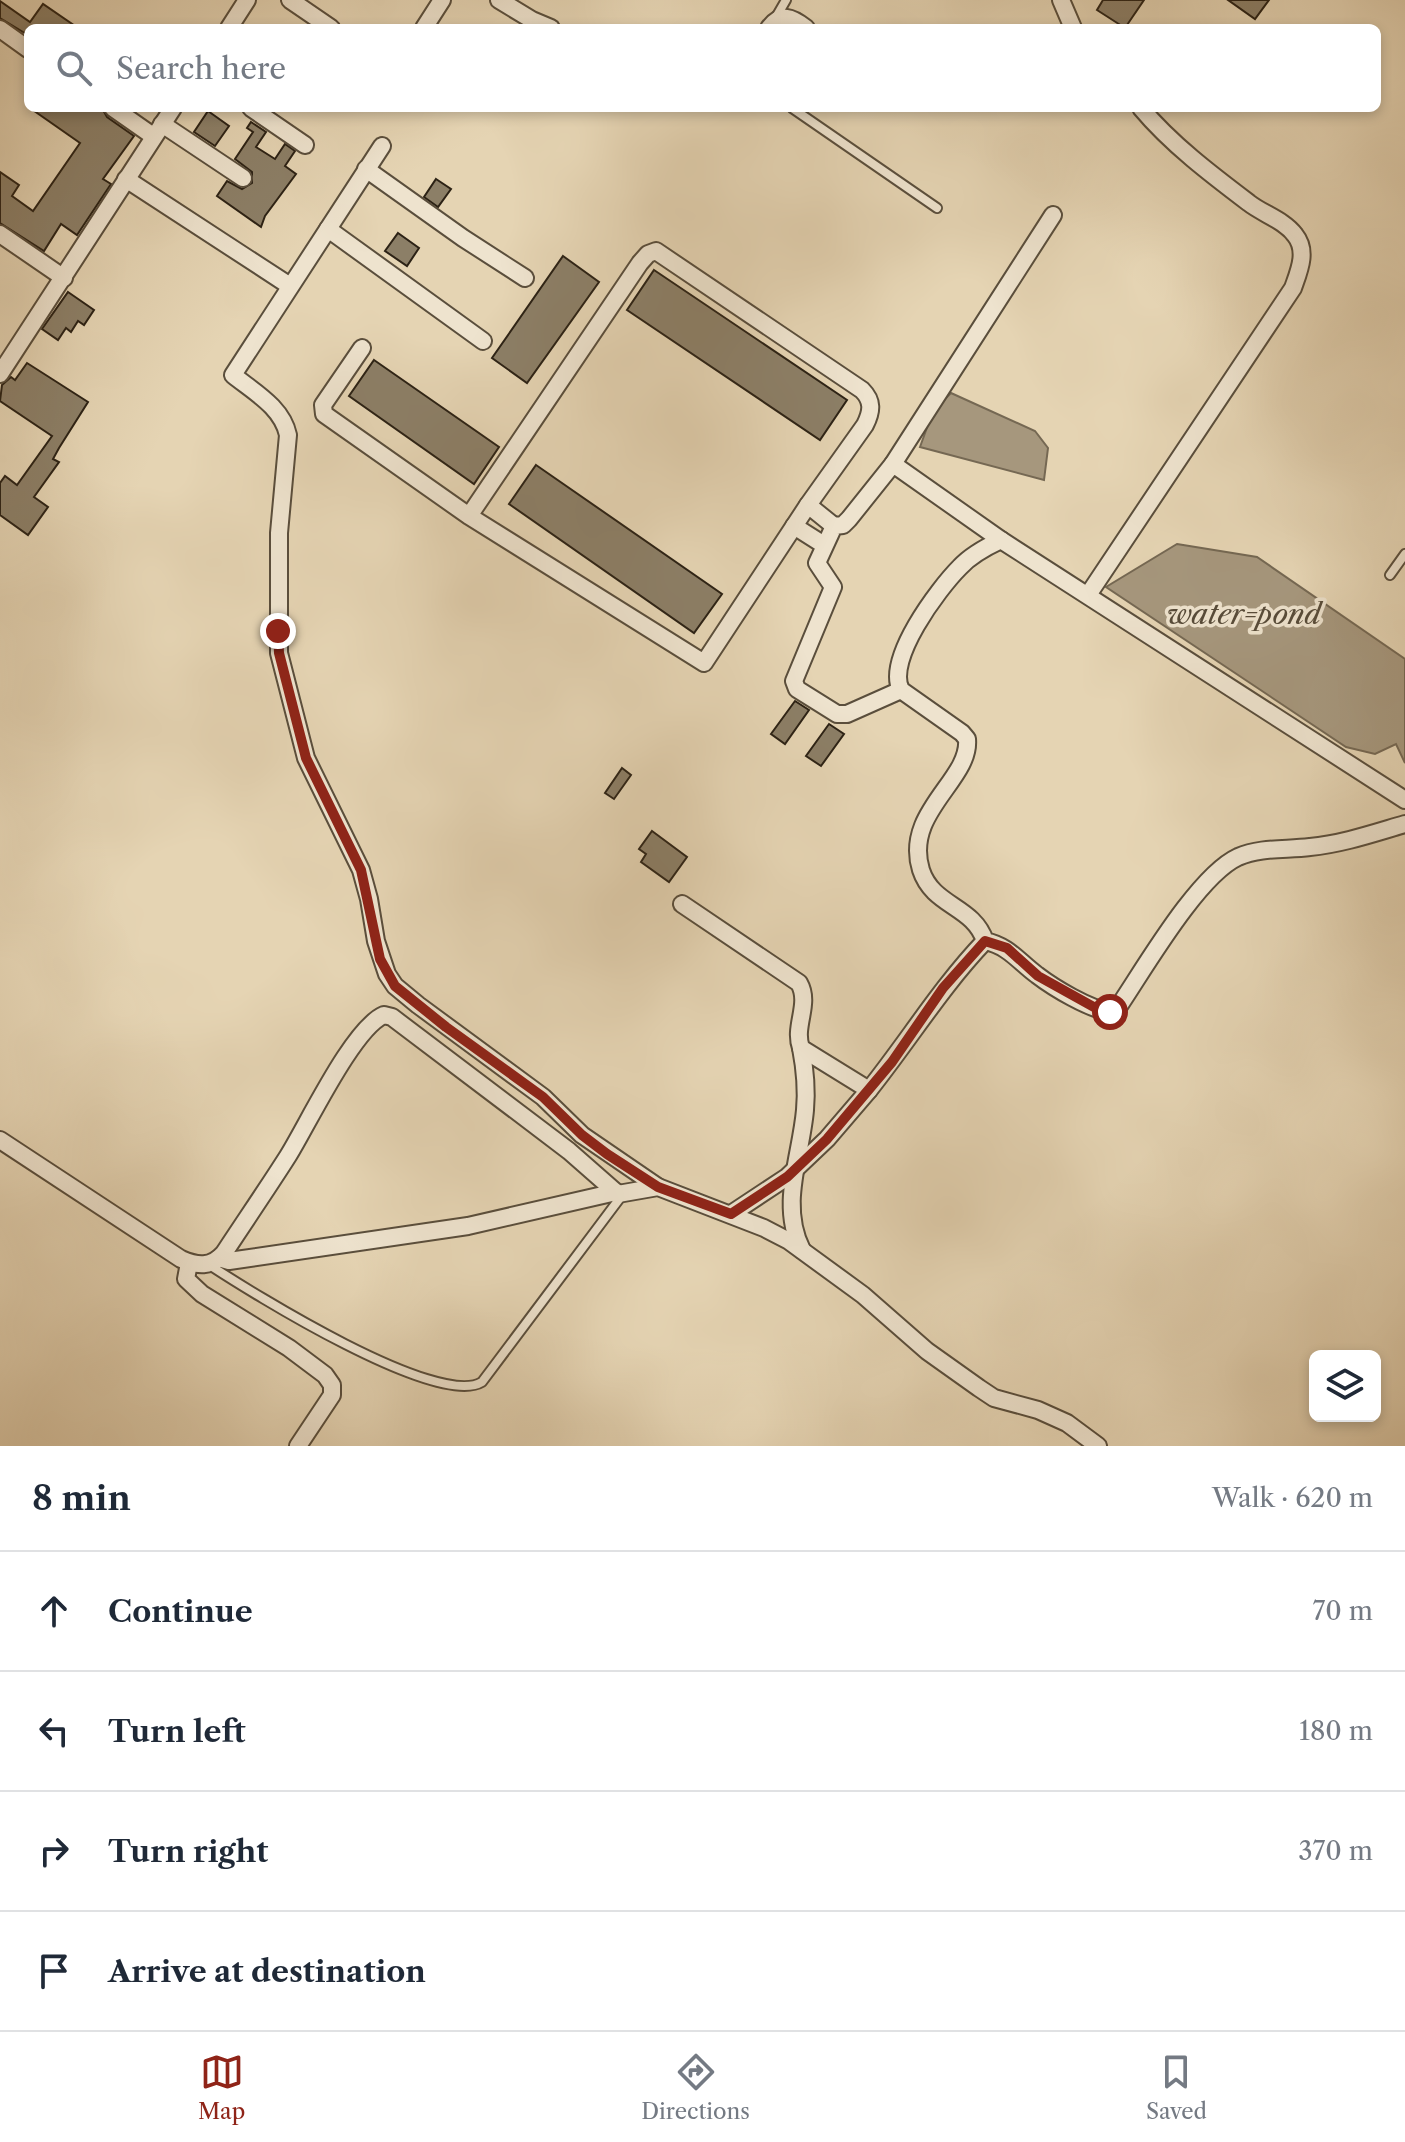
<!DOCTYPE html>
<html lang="en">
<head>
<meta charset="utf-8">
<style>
  body { margin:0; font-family:"Libre Caslon Text",serif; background:#f6f6f7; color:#1f2937 }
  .controls { position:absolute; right:24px; bottom:24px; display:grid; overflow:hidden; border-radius:12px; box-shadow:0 4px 12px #0003 }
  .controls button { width:72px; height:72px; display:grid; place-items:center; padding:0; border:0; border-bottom:2px solid #e0e1e3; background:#fff; color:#1f2937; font:40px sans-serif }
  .stop { position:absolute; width:24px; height:24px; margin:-18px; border:6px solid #8f2418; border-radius:50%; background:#fff }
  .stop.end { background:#8f2418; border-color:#fff; box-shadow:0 2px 8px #0008 }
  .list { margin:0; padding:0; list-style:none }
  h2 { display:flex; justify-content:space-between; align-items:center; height:104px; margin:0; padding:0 32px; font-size:34px }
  h2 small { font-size:26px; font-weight:400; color:#747a83 }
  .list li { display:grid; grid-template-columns:52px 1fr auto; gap:24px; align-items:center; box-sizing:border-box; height:120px; padding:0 32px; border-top:2px solid #e0e1e3 }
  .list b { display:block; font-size:30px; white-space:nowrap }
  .list em { font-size:26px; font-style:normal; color:#747a83 }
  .icon { flex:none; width:44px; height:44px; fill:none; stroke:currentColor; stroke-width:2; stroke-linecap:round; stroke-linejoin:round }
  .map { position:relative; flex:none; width:1405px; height:1446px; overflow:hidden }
  .search { position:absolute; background:#fff; box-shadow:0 4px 12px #0003; left:24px; right:24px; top:24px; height:88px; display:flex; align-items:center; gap:20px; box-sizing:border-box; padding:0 28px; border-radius:12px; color:#747a83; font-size:30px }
  .sheet { height:584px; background:#fff }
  nav { display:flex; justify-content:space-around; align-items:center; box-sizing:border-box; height:112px; border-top:2px solid #e0e1e3; background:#fff; font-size:22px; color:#747a83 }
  nav a { display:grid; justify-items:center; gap:4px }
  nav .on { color:#8f2418 }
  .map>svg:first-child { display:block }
</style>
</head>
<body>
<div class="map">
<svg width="1405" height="1446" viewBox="0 0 1405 1446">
  <rect width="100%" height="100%" fill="#e5d4b3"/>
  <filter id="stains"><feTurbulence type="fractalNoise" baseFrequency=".0025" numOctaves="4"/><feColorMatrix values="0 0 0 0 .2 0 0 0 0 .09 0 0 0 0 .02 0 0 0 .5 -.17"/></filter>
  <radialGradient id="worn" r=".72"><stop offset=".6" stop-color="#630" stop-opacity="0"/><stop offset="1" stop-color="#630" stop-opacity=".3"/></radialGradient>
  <g fill="#a6977d" stroke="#756853" stroke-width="2">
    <polygon points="951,393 1035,431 1048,448 1044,480 920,447 933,411"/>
    <polygon points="1177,544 1257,557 1405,659 1405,763 1396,744 1375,754 1346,747 1106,587"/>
  </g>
  <g fill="#8c7f67" stroke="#2c2215" stroke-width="2">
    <polygon points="1103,0 1144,0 1125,28 1097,10"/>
    <polygon points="1228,0 1269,0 1255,19"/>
    <polygon points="0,1 30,22 43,4 78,28 28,28 28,35 0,18"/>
    <polygon points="30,108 102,108 107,117 134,136 103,179 111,184 77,235 61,224 44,251 0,223 0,172 19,185 12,196 33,211 80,143"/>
    <polygon points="208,111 229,126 215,146 194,132"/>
    <polygon points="251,122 266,132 256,147 275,159 285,144 295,151 285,166 296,174 265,216 261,227 217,196 227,181 242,189 252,183 252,172 235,159 253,132 247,128"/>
    <polygon points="436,179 451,189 438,207 424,197"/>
    <polygon points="398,233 419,248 407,266 385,251"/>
    <polygon points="563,256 599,282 527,383 492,358"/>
    <polygon points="654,270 847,400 820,440 627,310"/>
    <polygon points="68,292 94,310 84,325 78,321 71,332 66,328 58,340 42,329"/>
    <polygon points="374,360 499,447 474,484 349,396"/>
    <polygon points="27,363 88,402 59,448 53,459 59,462 34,497 48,507 28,535 0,515 0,483 5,476 17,485 52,436 0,401 2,385 11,377 15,380"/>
    <polygon points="536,465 722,594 694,633 509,504"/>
    <polygon points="795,701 809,710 785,744 771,734"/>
    <polygon points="829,724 844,734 821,766 806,756"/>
    <polygon points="622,768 631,775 614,799 605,793"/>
    <polygon points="652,831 687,857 669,882 641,862 646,854 639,849"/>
  </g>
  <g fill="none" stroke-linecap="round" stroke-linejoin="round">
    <defs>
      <g id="lane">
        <polyline points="775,19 786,0"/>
        <polyline points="792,108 937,208"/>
        <polyline points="1390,575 1405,554"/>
        <path d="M208,1264C252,1293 438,1409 482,1382L623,1194"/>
      </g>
      <g id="street">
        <polyline points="290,0 331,28"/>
        <polyline points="499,0 532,20 551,28"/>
        <polyline points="1061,0 1073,28"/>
        <polyline points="229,28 247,0"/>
        <polyline points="424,28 442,0"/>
        <path d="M769,28C781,12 792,17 806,28"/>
        <polyline points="0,29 28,49"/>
        <polyline points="113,108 153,136"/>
        <polyline points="251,108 305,145"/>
        <polyline points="162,124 243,178"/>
        <path d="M382,146L233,375C254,392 282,407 288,435L279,533V653L306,758L361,870L369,899L376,941L387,974L395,986L418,1005L543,1097L582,1135L658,1187"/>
        <polyline points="366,169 463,238 525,278"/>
        <polyline points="126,179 290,286"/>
        <polyline points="328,229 483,341"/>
        <polyline points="0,234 64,278"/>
        <path d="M362,348L323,405L324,414L469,516L704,663L808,505L865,425C872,411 873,401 862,390L656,251L648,254L640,263L469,516"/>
        <polyline points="0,374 173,108"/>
        <polyline points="893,464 1053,215"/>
        <polyline points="808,505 834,526"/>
        <polyline points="794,526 824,545"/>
        <path d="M1001,540C986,547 971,555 960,567C938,589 885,660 901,690L962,733L967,739C971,780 903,812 921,870C933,907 973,905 985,941C1009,946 1019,962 1037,975C1054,988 1089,1009 1110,1012L1117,1009C1143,971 1197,876 1238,857C1261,847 1286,850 1310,847C1342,844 1374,833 1405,824"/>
        <path d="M1088,595L1293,288C1299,271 1308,251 1295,235C1284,220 1263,214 1249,203C1212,175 1171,144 1141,108"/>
        <polyline points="901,690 847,714 837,714 797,689 794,681 833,587 817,563 834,526 843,525 849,519 893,464 1001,540 1405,800"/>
        <path d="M682,904L799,983C811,1004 793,1026 801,1048L869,1090C909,1040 941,987 985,941"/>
        <path d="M801,1048C805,1069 807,1089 805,1110C801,1157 779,1205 802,1250"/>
        <path d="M0,1140L181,1259C197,1266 211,1268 224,1253C245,1221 267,1189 288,1156C308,1124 353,1028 384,1015L392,1017L569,1151L618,1194L658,1187L764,1228L789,1241L863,1295L927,1351L979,1388L994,1398L1038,1410L1067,1423L1098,1446"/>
        <polyline points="731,1214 787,1177 827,1139 869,1090"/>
        <polyline points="219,1258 229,1261 468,1226 616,1192"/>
        <polyline points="189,1263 186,1279 202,1294 289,1348 325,1375 332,1385 332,1395 298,1446"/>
      </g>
    </defs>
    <use href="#lane" stroke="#5a4e3c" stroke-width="12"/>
    <use href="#street" stroke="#5a4e3c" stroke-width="20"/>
    <use href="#lane" stroke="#eee3ce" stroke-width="8"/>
    <use href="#street" stroke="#eee3ce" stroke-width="16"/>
  </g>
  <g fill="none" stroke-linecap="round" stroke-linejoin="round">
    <polyline stroke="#8f2418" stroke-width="10" points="278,631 279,653 306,758 361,870 380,959 395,986 446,1027 543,1097 582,1135 607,1154 658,1187 731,1214 787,1177 827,1139 892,1062 943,988 985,941 1007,948 1038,976 1101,1011 1110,1012"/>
  </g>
  <g text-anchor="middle" stroke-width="7" stroke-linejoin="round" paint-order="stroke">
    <g font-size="28" font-style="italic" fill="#574b39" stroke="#eee3ce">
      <text x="1244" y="624">water=pond</text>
    </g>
  </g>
  <rect width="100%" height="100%" filter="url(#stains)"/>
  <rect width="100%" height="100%" fill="url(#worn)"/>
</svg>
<div class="controls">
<button><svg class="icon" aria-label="layers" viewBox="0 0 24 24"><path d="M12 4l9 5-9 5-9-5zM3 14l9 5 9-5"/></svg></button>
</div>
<div class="stop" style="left:1110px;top:1012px"></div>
<div class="stop end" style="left:278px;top:631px"></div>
<div class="search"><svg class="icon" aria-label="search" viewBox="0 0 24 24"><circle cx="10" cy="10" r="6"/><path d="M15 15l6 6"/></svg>Search here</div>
</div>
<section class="sheet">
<h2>8 min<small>Walk · 620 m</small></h2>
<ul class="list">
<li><svg class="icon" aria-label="ahead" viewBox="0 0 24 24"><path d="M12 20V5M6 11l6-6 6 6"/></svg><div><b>Continue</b></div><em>70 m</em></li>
<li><svg class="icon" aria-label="left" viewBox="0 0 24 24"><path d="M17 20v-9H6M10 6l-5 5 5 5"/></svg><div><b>Turn left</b></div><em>180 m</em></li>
<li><svg class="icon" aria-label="right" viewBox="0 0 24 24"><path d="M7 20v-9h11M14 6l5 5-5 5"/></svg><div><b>Turn right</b></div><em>370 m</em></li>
<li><svg class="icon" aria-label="arrive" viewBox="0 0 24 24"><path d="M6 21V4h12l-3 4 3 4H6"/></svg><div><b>Arrive at destination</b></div></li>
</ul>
</section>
<nav>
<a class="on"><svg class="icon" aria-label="map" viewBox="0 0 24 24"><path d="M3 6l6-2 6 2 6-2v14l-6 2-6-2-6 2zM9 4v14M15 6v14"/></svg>Map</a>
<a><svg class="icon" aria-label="directions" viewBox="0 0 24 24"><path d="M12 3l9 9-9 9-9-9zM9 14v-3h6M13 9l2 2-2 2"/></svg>Directions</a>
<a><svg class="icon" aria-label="saved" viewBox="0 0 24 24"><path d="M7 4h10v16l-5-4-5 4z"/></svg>Saved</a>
</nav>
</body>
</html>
